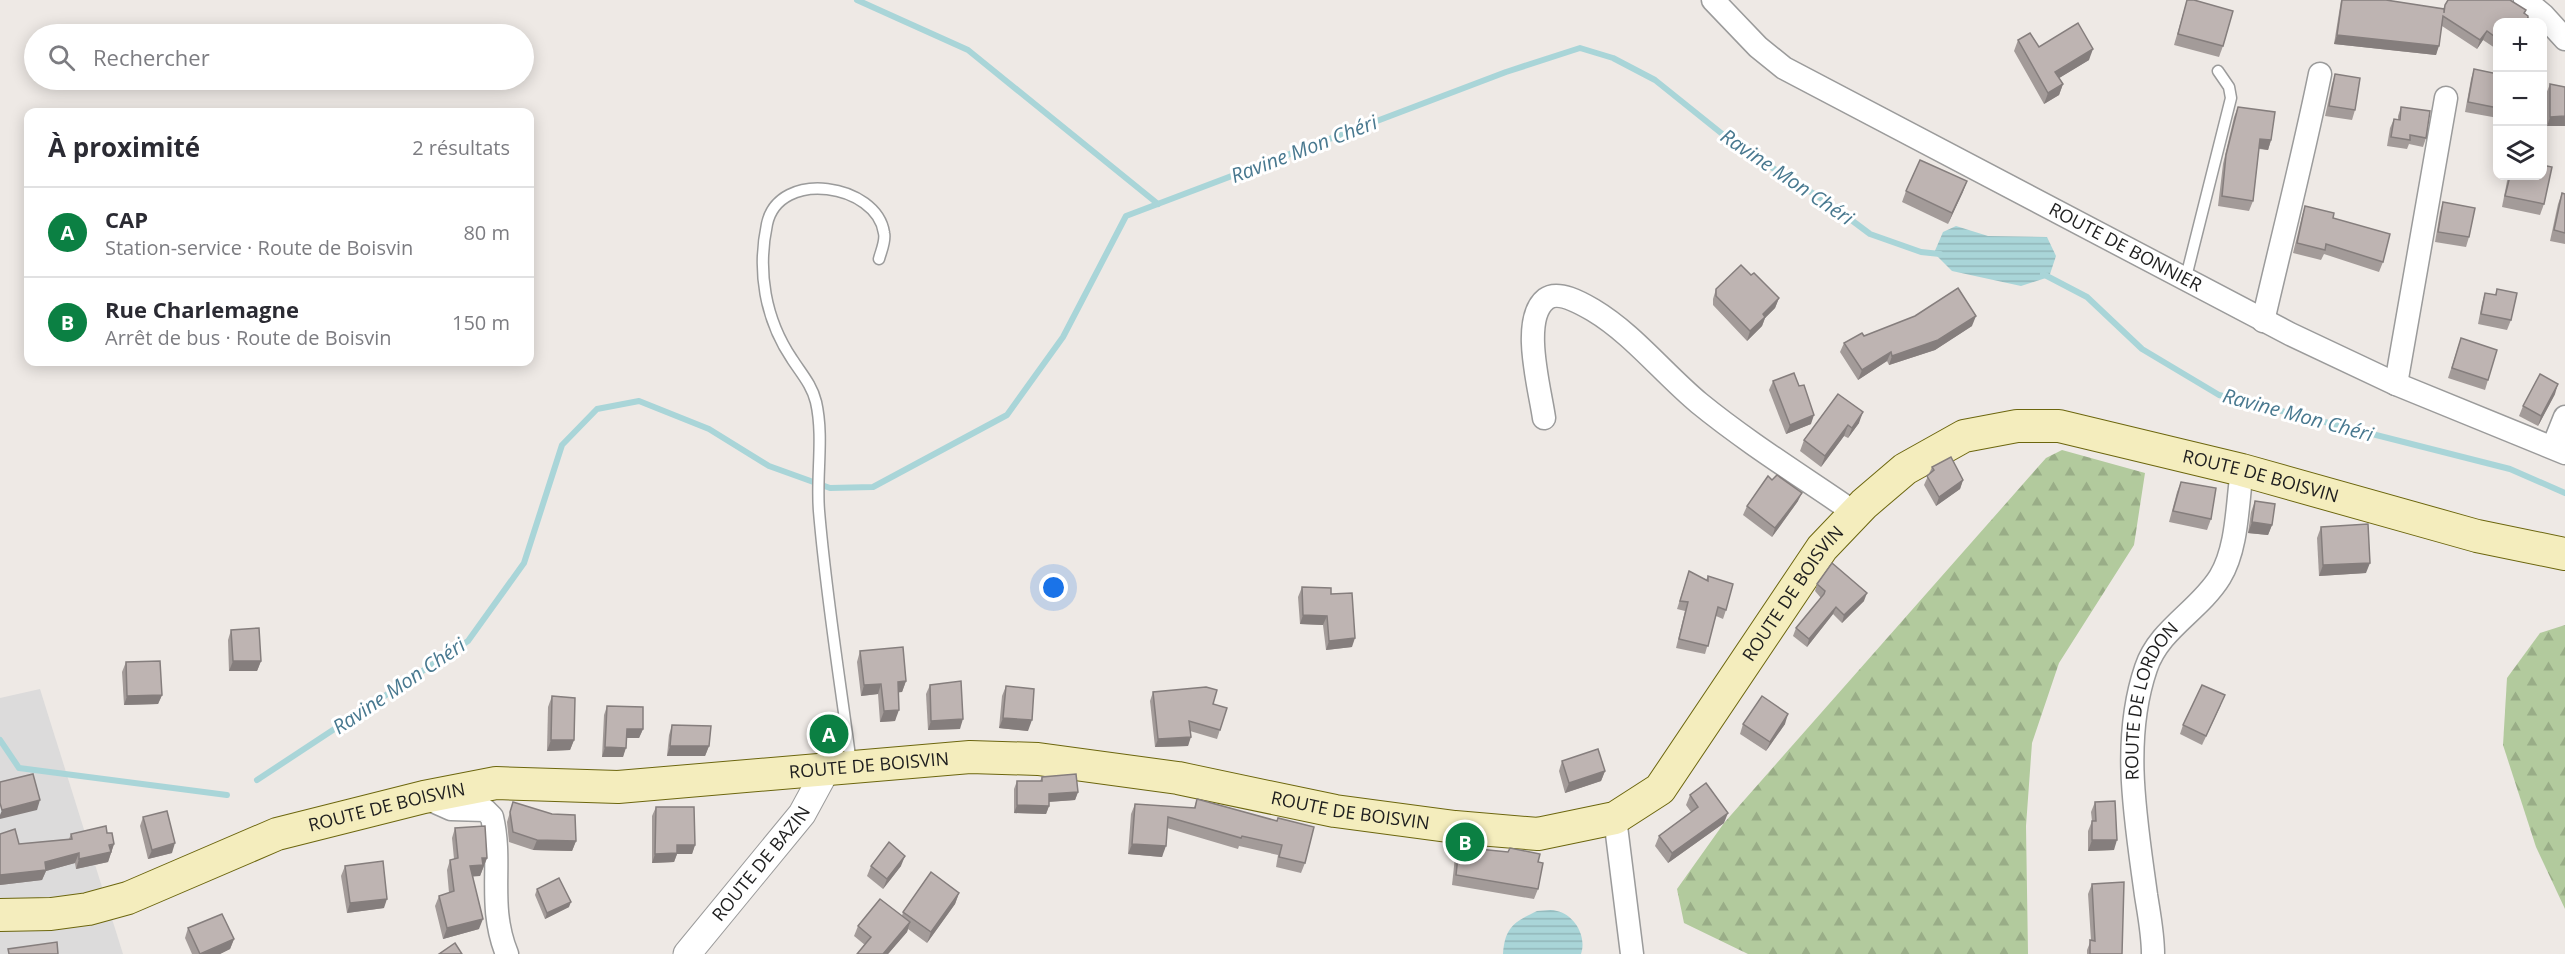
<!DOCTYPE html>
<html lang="fr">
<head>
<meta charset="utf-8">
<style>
  body { margin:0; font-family:"Open Sans",sans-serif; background:#f2f2f3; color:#2b2b33 }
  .controls { position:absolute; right:18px; top:18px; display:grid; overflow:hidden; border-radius:12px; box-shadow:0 3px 15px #0003 }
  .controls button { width:54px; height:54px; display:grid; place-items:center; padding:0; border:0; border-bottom:2px solid #e1e1e2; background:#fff; color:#2b2b33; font:30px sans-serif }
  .you { position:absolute; left:1054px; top:588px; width:21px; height:21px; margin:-15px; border:4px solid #fff; border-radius:50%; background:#1a73e8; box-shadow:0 0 0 9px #1a73e833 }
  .badge { display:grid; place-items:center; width:39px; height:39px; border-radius:50%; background:#0b8043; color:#fff; font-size:20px; font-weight:700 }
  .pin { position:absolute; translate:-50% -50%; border:3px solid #fff; box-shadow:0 2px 6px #0006 }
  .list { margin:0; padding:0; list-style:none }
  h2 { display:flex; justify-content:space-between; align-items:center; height:78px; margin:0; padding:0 24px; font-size:26px }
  h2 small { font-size:20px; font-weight:400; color:#7c7c81 }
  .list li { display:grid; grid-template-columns:39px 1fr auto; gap:18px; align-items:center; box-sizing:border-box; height:90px; padding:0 24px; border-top:2px solid #e1e1e2 }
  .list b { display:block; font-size:22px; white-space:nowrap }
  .list p { margin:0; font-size:20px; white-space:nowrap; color:#7c7c81 }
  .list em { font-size:20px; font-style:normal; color:#7c7c81 }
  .icon { flex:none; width:33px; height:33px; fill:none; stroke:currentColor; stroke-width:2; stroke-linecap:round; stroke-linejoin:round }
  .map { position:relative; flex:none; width:2565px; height:954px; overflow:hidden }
  .search { position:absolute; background:#fff; box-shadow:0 3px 15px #0003; left:24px; top:24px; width:510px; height:66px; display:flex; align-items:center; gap:15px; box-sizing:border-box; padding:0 21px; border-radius:33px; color:#7c7c81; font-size:22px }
  .panel { position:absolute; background:#fff; box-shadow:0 3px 15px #0003; left:24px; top:108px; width:510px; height:258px; border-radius:12px }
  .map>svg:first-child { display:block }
</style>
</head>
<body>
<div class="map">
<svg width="2565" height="954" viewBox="0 0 2565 954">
  <defs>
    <pattern id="forest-firs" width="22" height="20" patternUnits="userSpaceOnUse" patternTransform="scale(1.5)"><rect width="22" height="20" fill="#b2ca9d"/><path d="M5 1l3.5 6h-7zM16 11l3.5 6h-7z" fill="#99ad87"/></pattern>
    <pattern id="water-rules" width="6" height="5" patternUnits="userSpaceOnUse" patternTransform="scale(1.5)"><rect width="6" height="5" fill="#a9d5d8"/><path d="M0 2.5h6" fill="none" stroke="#91b6b9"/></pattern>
  </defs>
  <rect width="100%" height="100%" fill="#eee9e5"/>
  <polygon fill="#dcdbdb" points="40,689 123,954 0,954 0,698"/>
  <g fill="url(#forest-firs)">
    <polygon points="2062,450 2145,473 2134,545 2059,663 2032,743 2026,826 2028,954 1748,954 1684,923 1677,889 1724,823 2046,458"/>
    <polygon points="2565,625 2565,909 2536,847 2503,745 2507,678 2540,633"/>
  </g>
  <g fill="url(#water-rules)">
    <polygon points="1956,226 1988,236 2047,237 2056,256 2049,277 2021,286 1952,271 1934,253 1943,232"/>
    <path d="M1537,911C1543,911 1551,909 1557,911C1575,915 1587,937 1581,954H1503C1505,927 1514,922 1537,911Z"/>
  </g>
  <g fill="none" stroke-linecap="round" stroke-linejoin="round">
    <g stroke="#a9d5d8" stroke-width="6">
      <polyline points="857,0 968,50 1158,204"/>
      <polyline points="2043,274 2087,297 2142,349 2219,395 2510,469 2565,493"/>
      <polyline points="0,740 19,768 227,795"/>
      <polyline points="257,780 468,641 524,563 562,445 597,409 639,401 709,429 769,466 830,488 873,487 1007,415 1063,337 1126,216 1506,72 1580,48 1613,58 1655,80 1736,145 1830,204 1870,234 1921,252 1940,254"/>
    </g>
    <defs>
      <g id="service">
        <polyline points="2185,281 2231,98 2229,87 2218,71"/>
        <path d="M851,764C840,680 826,595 819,511C816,476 824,437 816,402C812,385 801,373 792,359C765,319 757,271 767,224C779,168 877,184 884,233C886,241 881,251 879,259"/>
      </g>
      <g id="minor">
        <path id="s1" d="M1713,0L1758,47L1784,68L2290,334L2396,384L2565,453"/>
        <polyline points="2525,0 2543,15 2565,39"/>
        <path d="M2263,321C2282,239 2303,157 2320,74"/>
        <polyline points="2396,384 2446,98"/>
        <path d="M1544,418C1540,389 1520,319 1546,299C1558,290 1581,303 1593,310C1633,334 1663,373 1699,403C1748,443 1803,477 1855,513"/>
        <polyline points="2553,447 2565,417"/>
        <path d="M424,797L451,809L485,810L492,817C503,864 487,905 507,954"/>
        <polyline points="1615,818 1632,954"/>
        <path id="s2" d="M2153,954C2153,934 2149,914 2146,895C2136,821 2121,741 2146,668C2159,629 2199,611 2220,577C2238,547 2237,504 2242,470"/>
      </g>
      <g id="tertiary">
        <path id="s3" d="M687,954L802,814L827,768"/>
      </g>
      <g id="secondary">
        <path id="s4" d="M0,915L51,914L88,909L128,898L277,834L424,797L496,783L618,787L970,757L1038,759L1178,778L1335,811L1455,827L1538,834L1615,818L1660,789L1822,548L1864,504L1905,469L1964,436L2017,426H2059L2242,470L2477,536L2565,554"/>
      </g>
    </defs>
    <use href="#service" stroke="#9b9b9b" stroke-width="13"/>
    <use href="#minor" stroke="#9b9b9b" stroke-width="25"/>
    <use href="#tertiary" stroke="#9b9b9b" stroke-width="29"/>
    <use href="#secondary" stroke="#6c660e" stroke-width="34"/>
    <use href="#service" stroke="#fff" stroke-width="10"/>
    <use href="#minor" stroke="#fff" stroke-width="22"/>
    <use href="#tertiary" stroke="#fff" stroke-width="27"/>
    <use href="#secondary" stroke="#f4edbd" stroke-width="32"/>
  </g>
  <g fill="#a39b99">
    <polygon points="2187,0 2223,46 2219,57 2174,45"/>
    <polygon points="2341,0 2386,0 2443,9 2445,5 2526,10 2525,13 2498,22 2498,50 2483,40 2477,49 2442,26 2436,55 2334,44"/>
    <polygon points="2018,40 2039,47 2089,60 2059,78 2063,84 2059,95 2044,104 2014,51"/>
    <polygon points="2474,69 2498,74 2498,118 2465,112 2471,79"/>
    <polygon points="2335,74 2355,110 2352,120 2325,116 2332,84"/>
    <polygon points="2550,84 2565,87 2547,126 2546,94"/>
    <polygon points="2238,107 2271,140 2268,150 2259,149 2253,201 2249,211 2218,206 2223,164 2234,117"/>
    <polygon points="2401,107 2426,138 2423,147 2409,144 2407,149 2387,146 2390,128 2394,119 2398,120 2398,116"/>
    <polygon points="2508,176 2542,176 2544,204 2540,215 2502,207"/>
    <polygon points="1967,181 1948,224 1902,202 1906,191"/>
    <polygon points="2562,193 2565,194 2565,244 2550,241 2558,204"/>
    <polygon points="2443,202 2469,237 2466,247 2435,242 2440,212"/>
    <polygon points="2305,206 2333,218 2383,262 2379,272 2324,254 2321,260 2293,253 2302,216"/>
    <polygon points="1751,275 1779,298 1775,308 1765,318 1762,326 1747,341 1713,305 1713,299 1716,289"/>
    <polygon points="2497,289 2511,320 2507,330 2478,324 2482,303 2485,293 2495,295"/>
    <polygon points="1972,326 1935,350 1889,365 1887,361 1858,380 1840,352 1844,343 1864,336"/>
    <polygon points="2461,338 2488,380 2485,390 2448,378"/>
    <polygon points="1773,381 1811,424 1786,434 1769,390"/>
    <polygon points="1838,394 1859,423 1848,438 1844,436 1821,467 1800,451 1804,440"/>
    <polygon points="2555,394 2538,426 2519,416 2523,406"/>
    <polygon points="1932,467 1963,480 1960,489 1936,506 1924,485"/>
    <polygon points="2181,482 2211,519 2207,530 2169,522 2177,492"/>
    <polygon points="1798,501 1772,537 1743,515 1747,506"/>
    <polygon points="2255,501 2272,525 2268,535 2248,533 2251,512"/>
    <polygon points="2321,527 2366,573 2319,576 2317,538"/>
    <polygon points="1689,571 1706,580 1708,576 1726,610 1723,619 1716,616 1705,654 1676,648 1685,611 1677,609"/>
    <polygon points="1817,584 1864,601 1842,623 1833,614 1807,647 1793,636 1796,628 1821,598 1815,591"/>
    <polygon points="1302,587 1331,594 1352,647 1326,650 1323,625 1300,624 1298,597"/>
    <polygon points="231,630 261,661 257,671 229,671 228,640"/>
    <polygon points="860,651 906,681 902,692 899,692 895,721 880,722 878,694 861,696 857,662"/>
    <polygon points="126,662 162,695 158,704 124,705 122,672"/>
    <polygon points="930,685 960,729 928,730 926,694"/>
    <polygon points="1006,686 1028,731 999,728 1002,696"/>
    <polygon points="1153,692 1213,704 1227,708 1217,739 1190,731 1188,746 1155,747 1150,701"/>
    <polygon points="552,696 574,740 570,750 547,751 548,707"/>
    <polygon points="2221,705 2202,745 2180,734 2183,725"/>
    <polygon points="607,706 643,729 639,738 627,738 623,757 602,757 604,715"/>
    <polygon points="1743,724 1785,724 1766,751 1740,734"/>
    <polygon points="672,725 709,746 705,756 667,756 669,735"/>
    <polygon points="1562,761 1605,771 1601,781 1565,793 1559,771"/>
    <polygon points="1042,777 1078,792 1075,800 1049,802 1049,806 1046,814 1014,813 1014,789 1017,781 1040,781"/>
    <polygon points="1690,795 1724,823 1668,863 1655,846 1659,836 1691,812 1686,805"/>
    <polygon points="1197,799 1277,821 1305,863 1301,873 1276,867 1278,855 1239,846 1238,849 1167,828 1162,857 1128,854 1131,814 1135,804 1194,808"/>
    <polygon points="513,802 576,841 572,851 533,850 509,842 507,822"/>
    <polygon points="2095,802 2114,850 2088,851 2088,831 2092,821 2091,812"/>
    <polygon points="656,807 695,845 692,854 677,854 674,862 652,863 652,816"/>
    <polygon points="143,817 172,853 148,859 140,826"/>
    <polygon points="455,828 487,858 480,876 473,876 479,929 443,939 435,906 439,896 449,893 447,870 450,860 454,859 452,838"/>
    <polygon points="107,833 114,844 108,862 76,869 75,863 46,871 42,880 0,885 0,834 19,844 69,839 71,834"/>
    <polygon points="1459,847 1508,852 1538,862 1538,889 1534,899 1452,885 1455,857"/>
    <polygon points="345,866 384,908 347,913 341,876"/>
    <polygon points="871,866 901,866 883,889 867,876"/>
    <polygon points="2092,884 2122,954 2087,954 2087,950 2091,940 2088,894"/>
    <polygon points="537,889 569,907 545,919 535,895"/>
    <polygon points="959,893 955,904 927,943 908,929 907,932 888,954 857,954 865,945 854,936 858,926 902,916 903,912"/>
    <polygon points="188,928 234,939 230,949 220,954 192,954 185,938"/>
  </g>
  <g fill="#857e7d">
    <polygon points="2487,31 2483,40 2477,49 2480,40"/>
    <polygon points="2337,35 2439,46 2436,55 2334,44"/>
    <polygon points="2093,49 2089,60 2051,83 2055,72"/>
    <polygon points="2063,84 2059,95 2044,104 2048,93"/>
    <polygon points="2565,116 2565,126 2547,126 2550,117"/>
    <polygon points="2260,139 2271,140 2268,150 2257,148"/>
    <polygon points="1967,181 1963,192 1948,224 1952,213"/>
    <polygon points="1779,298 1775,308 1765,318 1762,326 1747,341 1750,331 1763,314"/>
    <polygon points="1976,316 1972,326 1935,350 1889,365 1892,356"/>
    <polygon points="1891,352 1887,361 1858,380 1862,370"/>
    <polygon points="2558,384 2555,394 2538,426 2541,416"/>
    <polygon points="1863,412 1859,423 1848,438 1852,428"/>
    <polygon points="1814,415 1811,424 1786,434 1790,425"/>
    <polygon points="1848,425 1844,436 1821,467 1825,456"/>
    <polygon points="1963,480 1960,489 1936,506 1939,497"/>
    <polygon points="1802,493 1798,501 1772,537 1775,528"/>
    <polygon points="2252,522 2272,525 2268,535 2248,533"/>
    <polygon points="2370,563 2366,573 2319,576 2323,565"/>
    <polygon points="1867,593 1864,601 1842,623 1844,615"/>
    <polygon points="1836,607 1833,614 1807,647 1809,639"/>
    <polygon points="1303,615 1327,616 1323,625 1300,624"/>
    <polygon points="1355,638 1352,647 1326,650 1329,641"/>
    <polygon points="233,661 261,661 257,671 229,671"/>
    <polygon points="906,681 902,692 894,693 898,682"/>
    <polygon points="881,684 878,694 861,696 864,685"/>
    <polygon points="162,695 158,704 124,705 127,696"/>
    <polygon points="899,710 895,721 880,722 884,711"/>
    <polygon points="1788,714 1785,724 1766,751 1770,742"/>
    <polygon points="1003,718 1032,720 1028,731 999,728"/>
    <polygon points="963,719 960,729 928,730 931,721"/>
    <polygon points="627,729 643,729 639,738 624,738"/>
    <polygon points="1191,737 1188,746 1155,747 1158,739"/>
    <polygon points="551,740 574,740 570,750 547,751"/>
    <polygon points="670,746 709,746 705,756 667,756"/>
    <polygon points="605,747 626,748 623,757 602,757"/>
    <polygon points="1605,771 1601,781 1565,793 1569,783"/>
    <polygon points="1078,792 1075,800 1046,802 1049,794"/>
    <polygon points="40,800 37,810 0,819 0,815 2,810"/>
    <polygon points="1017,805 1049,806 1046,814 1014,813"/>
    <polygon points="1728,813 1724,823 1668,863 1672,853"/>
    <polygon points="537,840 576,841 572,851 533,850"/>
    <polygon points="2092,840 2117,840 2114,850 2088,851"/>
    <polygon points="175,843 172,853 148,859 152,850"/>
    <polygon points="114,844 108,862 76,869 79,859"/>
    <polygon points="1132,844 1166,846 1162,857 1128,854"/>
    <polygon points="677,845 695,845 692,854 677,854 674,862 652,863 655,854"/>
    <polygon points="79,853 75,863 46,871 42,880 0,885 0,875"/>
    <polygon points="905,856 901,866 883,889 887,879"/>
    <polygon points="482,858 487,858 480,876 467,877 470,866"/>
    <polygon points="959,893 955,904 927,943 931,932"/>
    <polygon points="387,899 384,908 347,913 350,903"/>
    <polygon points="571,902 569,907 545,919 547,913"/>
    <polygon points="483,919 479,929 443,939 447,928"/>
    <polygon points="910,922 907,932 888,954 883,954"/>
    <polygon points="234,939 230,949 220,954 201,954"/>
  </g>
  <g fill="#beb4b2" stroke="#857e7d" stroke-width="1.5">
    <polygon points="2187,0 2194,0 2233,11 2223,46 2178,34"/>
    <polygon points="2342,0 2386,0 2444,9 2444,13 2445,5 2448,0 2510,0 2526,10 2524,13 2528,16 2527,22 2498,22 2498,39 2487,31 2480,40 2443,16 2439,46 2337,35"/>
    <polygon points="2078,23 2093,49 2055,72 2063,84 2048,93 2018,40 2030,33 2039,47"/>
    <polygon points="2474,69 2498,74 2498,108 2468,102"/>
    <polygon points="2335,74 2360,78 2355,110 2329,106"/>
    <polygon points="2550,84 2565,87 2565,116 2550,117"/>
    <polygon points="2238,107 2275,112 2271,140 2260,139 2253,201 2222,196 2226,155"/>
    <polygon points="2401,107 2430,111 2426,138 2410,135 2410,140 2391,137 2394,119 2400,120"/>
    <polygon points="1920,160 1967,181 1952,213 1906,191"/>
    <polygon points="2542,165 2552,167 2544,204 2505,196 2510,176 2542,176"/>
    <polygon points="2562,193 2565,194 2565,233 2554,230"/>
    <polygon points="2443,202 2475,208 2469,237 2438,232"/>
    <polygon points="2305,206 2334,213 2333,218 2390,234 2383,262 2326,244 2325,250 2297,243"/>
    <polygon points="1741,265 1751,275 1754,273 1779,298 1763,314 1765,317 1750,331 1716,296 1716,289"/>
    <polygon points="1958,288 1976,316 1938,340 1892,356 1891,352 1862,370 1844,343 1862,333 1864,336 1915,316"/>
    <polygon points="2497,289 2517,293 2511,320 2481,314 2485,293 2496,295"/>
    <polygon points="2461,338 2497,350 2488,380 2452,368"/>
    <polygon points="1794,373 1799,386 1804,385 1814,415 1790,425 1773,381"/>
    <polygon points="2540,374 2558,384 2541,416 2523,406"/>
    <polygon points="1838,394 1863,412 1852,428 1848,425 1825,456 1804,440"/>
    <polygon points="1951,457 1963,480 1939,497 1927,476 1934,470 1932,467"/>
    <polygon points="1777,475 1802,493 1775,528 1747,506 1768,476 1772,480"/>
    <polygon points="2181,482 2216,488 2211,519 2173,511"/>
    <polygon points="2255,501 2275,504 2272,525 2252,522"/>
    <polygon points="2368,524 2370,563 2323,565 2321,527"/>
    <polygon points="1832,563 1867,593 1844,615 1836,607 1809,639 1796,628 1824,594 1825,591 1817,584"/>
    <polygon points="1689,571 1708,581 1708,576 1733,584 1726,610 1718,607 1708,646 1679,639 1688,602 1680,601"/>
    <polygon points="1302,587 1331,588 1331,594 1352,593 1355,638 1329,641 1327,616 1303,615"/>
    <polygon points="259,628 261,661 233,661 231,630"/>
    <polygon points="903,647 906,681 898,682 899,710 884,711 881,684 864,685 860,651"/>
    <polygon points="160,661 162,695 127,696 126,662"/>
    <polygon points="961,681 963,719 931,721 930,685"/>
    <polygon points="2202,685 2225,695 2206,736 2183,725"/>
    <polygon points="1006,686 1034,689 1032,720 1003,718"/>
    <polygon points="1206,687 1217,690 1213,704 1227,708 1220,730 1189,721 1191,737 1158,739 1153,692"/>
    <polygon points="552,696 575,698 574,740 551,740"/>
    <polygon points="1762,696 1788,714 1770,742 1743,724"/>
    <polygon points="607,706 643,707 643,729 627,729 626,748 605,747"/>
    <polygon points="672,725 711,726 709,746 670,746"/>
    <polygon points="1598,749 1605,771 1569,783 1562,761"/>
    <polygon points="33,774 40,800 2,810 0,803 0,782"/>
    <polygon points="1076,774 1078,792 1049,794 1049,806 1017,805 1017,781 1042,781 1042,777"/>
    <polygon points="1706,783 1728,813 1672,853 1659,836 1698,807 1690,795"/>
    <polygon points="1197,799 1277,821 1278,818 1314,827 1305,863 1279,857 1282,845 1242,836 1241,838 1168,817 1166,846 1132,844 1135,804 1195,808"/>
    <polygon points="2115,801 2117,840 2092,840 2092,821 2096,821 2095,802"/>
    <polygon points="513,802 552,814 575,815 576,841 537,840 513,832 510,812"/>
    <polygon points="656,807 694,807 695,845 677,845 677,853 655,854"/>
    <polygon points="167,811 175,843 152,850 143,817"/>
    <polygon points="106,826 107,833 112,833 114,844 109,845 111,852 79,859 79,853 45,862 46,870 0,875 0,834 15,829 19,844 72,839 71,834"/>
    <polygon points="485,826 487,858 482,858 483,865 470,866 483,919 447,928 439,896 454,891 450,860 458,858 455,828"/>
    <polygon points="889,842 905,856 887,879 871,866"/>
    <polygon points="1459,847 1508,852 1510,848 1540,854 1538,862 1543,863 1538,889 1456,875"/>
    <polygon points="383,861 387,899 350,903 345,866"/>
    <polygon points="931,872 959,893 931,932 903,912"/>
    <polygon points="559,878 571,902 547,913 537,889"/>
    <polygon points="2124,882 2122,954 2090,954 2090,940 2095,941 2092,884"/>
    <polygon points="880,899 910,922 883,954 857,954 871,937 858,926"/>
    <polygon points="222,914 234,939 200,954 188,928"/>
    <polygon points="57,942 58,954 9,954 8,949"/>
    <polygon points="455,943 462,954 439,954"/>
  </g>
  <g text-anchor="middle" stroke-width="6" stroke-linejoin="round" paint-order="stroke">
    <g font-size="18" fill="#1e1e1e" stroke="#fff">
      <text dy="6" stroke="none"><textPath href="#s1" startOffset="484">ROUTE DE BONNIER</textPath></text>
      <text dy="6" stroke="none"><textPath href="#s4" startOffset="2475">ROUTE DE BOISVIN</textPath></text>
      <text dy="6" stroke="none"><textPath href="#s4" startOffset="1935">ROUTE DE BOISVIN</textPath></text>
      <text dy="6" stroke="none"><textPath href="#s2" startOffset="258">ROUTE DE LORDON</textPath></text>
      <text dy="6" stroke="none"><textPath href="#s4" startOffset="891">ROUTE DE BOISVIN</textPath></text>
      <text dy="6" stroke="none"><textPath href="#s4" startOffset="405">ROUTE DE BOISVIN</textPath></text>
      <text dy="6" stroke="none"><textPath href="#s4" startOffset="1377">ROUTE DE BOISVIN</textPath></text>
      <text dy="6" stroke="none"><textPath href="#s3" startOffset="117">ROUTE DE BAZIN</textPath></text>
    </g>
    <g font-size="20" font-style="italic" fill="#48788f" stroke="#fff">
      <text transform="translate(1304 149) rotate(-21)" y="7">Ravine Mon Chéri</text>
      <text transform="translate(1787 177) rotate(34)" y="7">Ravine Mon Chéri</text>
      <text transform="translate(2298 415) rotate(15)" y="7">Ravine Mon Chéri</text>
      <text transform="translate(399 686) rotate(-34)" y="7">Ravine Mon Chéri</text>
    </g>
  </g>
</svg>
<div class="controls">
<button>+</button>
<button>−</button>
<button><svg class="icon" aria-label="layers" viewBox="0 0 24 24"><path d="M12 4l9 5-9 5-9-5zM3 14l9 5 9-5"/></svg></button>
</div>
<div class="you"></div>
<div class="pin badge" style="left:829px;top:734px">A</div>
<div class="pin badge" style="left:1465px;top:842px">B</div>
<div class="search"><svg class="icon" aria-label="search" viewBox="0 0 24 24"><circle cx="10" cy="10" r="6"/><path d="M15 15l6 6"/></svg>Rechercher</div>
<section class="panel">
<h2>À proximité<small>2 résultats</small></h2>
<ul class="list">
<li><span class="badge">A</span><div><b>CAP</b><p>Station-service · Route de Boisvin</p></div><em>80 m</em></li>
<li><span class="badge">B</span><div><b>Rue Charlemagne</b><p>Arrêt de bus · Route de Boisvin</p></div><em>150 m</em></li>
</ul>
</section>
</div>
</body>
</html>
